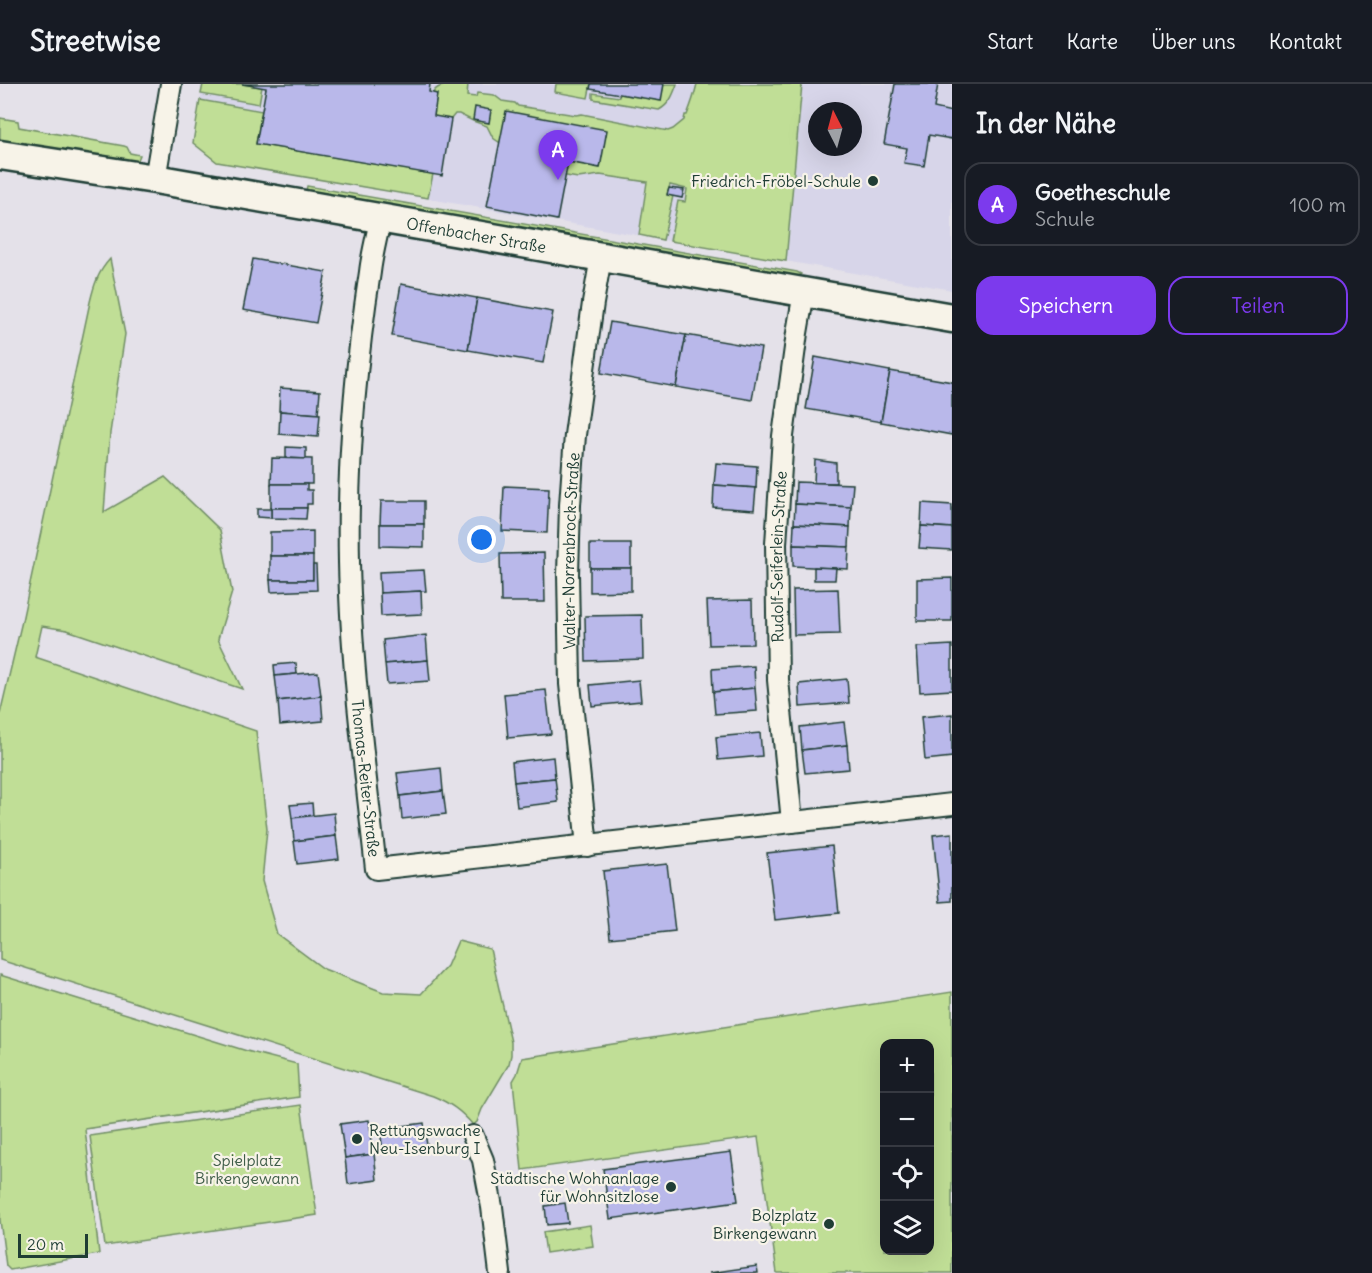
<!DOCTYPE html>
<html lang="de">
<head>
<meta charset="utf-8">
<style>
  body { margin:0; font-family:Delius,sans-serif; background:#242831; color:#f1f3f6 }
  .controls { position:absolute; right:18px; bottom:18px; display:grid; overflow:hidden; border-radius:12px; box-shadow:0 6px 24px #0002 }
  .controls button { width:54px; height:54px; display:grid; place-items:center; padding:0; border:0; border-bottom:2px solid #363941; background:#171b24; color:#f1f3f6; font:30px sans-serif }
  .compass { position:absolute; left:808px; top:18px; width:54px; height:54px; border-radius:50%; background:#171b24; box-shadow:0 6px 24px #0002; rotate:354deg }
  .scale { position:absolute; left:18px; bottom:15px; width:70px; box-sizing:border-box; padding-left:6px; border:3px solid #1f3d34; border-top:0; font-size:16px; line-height:21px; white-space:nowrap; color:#1f3d34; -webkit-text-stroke:4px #f7f3e8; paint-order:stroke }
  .you { position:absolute; left:482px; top:456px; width:21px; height:21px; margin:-15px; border:4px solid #fff; border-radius:50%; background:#1a73e8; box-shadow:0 0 0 9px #1a73e833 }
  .badge { display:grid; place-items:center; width:39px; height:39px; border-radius:50%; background:#7c3aed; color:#fff; font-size:20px; font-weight:700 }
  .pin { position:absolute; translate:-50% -50px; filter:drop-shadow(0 2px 3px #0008) }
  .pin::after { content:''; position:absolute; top:32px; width:21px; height:18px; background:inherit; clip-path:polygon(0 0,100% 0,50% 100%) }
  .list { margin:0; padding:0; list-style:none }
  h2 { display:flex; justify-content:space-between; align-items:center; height:78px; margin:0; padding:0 24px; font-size:26px }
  h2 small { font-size:20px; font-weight:400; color:#9ea1a6 }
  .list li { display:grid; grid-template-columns:39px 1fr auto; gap:18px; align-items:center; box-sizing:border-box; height:84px; margin:0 12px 12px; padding:0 12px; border:2px solid #363941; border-radius:18px }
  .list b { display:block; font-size:22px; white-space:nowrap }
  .list p { margin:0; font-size:20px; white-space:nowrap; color:#9ea1a6 }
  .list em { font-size:20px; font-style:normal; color:#9ea1a6 }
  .actions { display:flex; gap:12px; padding:18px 24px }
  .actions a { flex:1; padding:14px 0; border:2px solid #7c3aed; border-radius:18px; text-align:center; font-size:21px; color:#7c3aed }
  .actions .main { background:#7c3aed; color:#fff }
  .icon { flex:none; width:33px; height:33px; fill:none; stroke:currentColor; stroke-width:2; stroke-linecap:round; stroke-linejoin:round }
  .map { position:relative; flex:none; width:952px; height:1189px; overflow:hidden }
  header { display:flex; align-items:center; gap:36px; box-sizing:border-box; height:84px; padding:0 30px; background:#171b24; border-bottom:2px solid #363941 }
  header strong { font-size:28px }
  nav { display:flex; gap:33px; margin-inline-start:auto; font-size:21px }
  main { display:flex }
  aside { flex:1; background:#171b24 }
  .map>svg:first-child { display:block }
</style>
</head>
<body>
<header>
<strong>Streetwise</strong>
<nav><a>Start</a><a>Karte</a><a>Über uns</a><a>Kontakt</a></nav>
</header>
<main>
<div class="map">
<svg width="952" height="1189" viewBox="0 0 952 1189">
  <rect width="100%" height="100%" fill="#e4e1e9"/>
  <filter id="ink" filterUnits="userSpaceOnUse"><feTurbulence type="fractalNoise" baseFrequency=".0167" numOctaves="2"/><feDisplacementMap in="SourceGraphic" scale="12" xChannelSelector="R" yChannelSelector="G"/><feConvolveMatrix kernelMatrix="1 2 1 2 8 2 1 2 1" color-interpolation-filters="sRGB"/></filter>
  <g filter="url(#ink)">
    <path fill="#d7d5e9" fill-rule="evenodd" d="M203,0H952V206L217,78L193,59ZM817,27H853V63H817Z"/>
    <g fill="#c0de96" stroke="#708e65" stroke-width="1.5" fill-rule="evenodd">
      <polygon points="203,0 242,0 262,3 259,20 201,10"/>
      <path d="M447,0H468L467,12L476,13L477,9L494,11L502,17L515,19L518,22L576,31L582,30L668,47L673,45L684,36L685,31H687C691,21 694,13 697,0H802L786,177L670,157L678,117L685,118L687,105L670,101L667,110L673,112L663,156L639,151L647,98L600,91L578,94L543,88L493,54L487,42L473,37L459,30H455L451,35L434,32L437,10L433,9C436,2 442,3 447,0Z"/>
      <polygon points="556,0 591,0 588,14 555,8"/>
      <path d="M664,0H677C673,11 670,20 659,26L593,15V9L619,13L620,10L660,17Z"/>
      <polygon points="200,16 262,27 256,60 433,90 428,114 217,78 193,59"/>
      <polygon points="0,34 18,37 19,43 124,62 127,63 130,69 140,71 137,78 129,81 0,58"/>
      <polygon points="307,102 797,188 801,190 799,193 305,111"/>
      <path d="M110,175L125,250L110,349L104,428L165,393L220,446L232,508L218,555L242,605L67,546L42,542L35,573L256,647L267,745L262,797L277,850L324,885L383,908L421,910L447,882L458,857L490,865L511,958V971L509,980L482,1025L477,1038L473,1041C461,1027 450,1019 433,1012L0,876V630L22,537L90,218C94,201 98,188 110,175Z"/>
      <polygon points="0,891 247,967 297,980 299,1013 85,1045 99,1170 10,1186 6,1182 0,1136"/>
      <path d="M952,908V1189H777L758,1053L522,1086L513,997L517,990L522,974ZM884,960H930V1166H884Z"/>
      <polygon points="301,1021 317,1131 105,1162 90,1052"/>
      <polygon points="590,1141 593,1162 546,1169 543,1148"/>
    </g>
    <g fill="#b9b8ea" stroke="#1f3d34" stroke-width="1.5">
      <polygon points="242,0 430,0 429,8 437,10 434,32 451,35 442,92 256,60 266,4"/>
      <polygon points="591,0 664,0 661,17 590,5"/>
      <polygon points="895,0 938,0 934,24 952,28 952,55 929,51 924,82 904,79 907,64 884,60"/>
      <polygon points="475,23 491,26 489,39 473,36"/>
      <polygon points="506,27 607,46 600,84 568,78 557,136 487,122"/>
      <polygon points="669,104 684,106 682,114 667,111"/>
      <polygon points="253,175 326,188 316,239 243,226"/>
      <polygon points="401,200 477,214 468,266 392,252"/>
      <polygon points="477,214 553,228 543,279 468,266"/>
      <polygon points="610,238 686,251 676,303 601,289"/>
      <polygon points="686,251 761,264 752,316 676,303"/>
      <polygon points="815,273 890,287 881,338 806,325"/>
      <polygon points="890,287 952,298 952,351 881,338"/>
      <polygon points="280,304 320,307 318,330 279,327"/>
      <polygon points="280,327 320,330 318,353 279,350"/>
      <polygon points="286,363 306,364 306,375 286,374"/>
      <polygon points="272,374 312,375 312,400 271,400"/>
      <polygon points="815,376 836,379 836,399 814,399"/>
      <polygon points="716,379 757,382 756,404 714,401"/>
      <polygon points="796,398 853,400 851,423 795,420"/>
      <polygon points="271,400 307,400 307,406 312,406 312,420 307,420 307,424 271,424"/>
      <polygon points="714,401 756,404 754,426 713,423"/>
      <polygon points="504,402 549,404 547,449 502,447"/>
      <polygon points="381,417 424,417 424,440 380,440"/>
      <polygon points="922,419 952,421 952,444 921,442"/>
      <polygon points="795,420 851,423 850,443 794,440"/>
      <polygon points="271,424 307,424 306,435 271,434"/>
      <polygon points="257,425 271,425 271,434 257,433"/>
      <polygon points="380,440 424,440 424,463 380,462"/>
      <polygon points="794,440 850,443 849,463 793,461"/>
      <polygon points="921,442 952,444 952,466 919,464"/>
      <polygon points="313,447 313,472 270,472 270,448"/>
      <rect x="590" y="460" width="41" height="24"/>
      <polygon points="793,461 849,463 848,485 793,482"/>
      <polygon points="544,469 545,518 501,518 500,470"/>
      <rect x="270" y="472" width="43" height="24"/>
      <polygon points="313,481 316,481 317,506 271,508 270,496 313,496"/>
      <polygon points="814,483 836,484 835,496 814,496"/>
      <polygon points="590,484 631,484 631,507 590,508"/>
      <polygon points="424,486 426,507 380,509 379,488"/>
      <polygon points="952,494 952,537 917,537 917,495"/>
      <polygon points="838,505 840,550 794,551 793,506"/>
      <polygon points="421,507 422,530 381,532 380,509"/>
      <polygon points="752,516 753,560 709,561 707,517"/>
      <polygon points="642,531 643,575 586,577 585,532"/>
      <polygon points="426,551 428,576 385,580 383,556"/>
      <polygon points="952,561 952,606 920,608 917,563"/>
      <polygon points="428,576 430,597 387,600 385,580"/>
      <polygon points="296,579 297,590 275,592 274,581"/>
      <polygon points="754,582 755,604 713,608 712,585"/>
      <polygon points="318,588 321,612 278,617 275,592"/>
      <polygon points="847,595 849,619 800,623 799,600"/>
      <polygon points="639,596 641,617 592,622 590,601"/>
      <polygon points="755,604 757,627 715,630 713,608"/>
      <polygon points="546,606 551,650 508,654 504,610"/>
      <polygon points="321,612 323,637 280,641 278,617"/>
      <polygon points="952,630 952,673 925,676 921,633"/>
      <polygon points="844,638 847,661 802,666 800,643"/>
      <polygon points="760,649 762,672 718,676 716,653"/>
      <polygon points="847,661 849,685 805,689 802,666"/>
      <polygon points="553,673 555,694 514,698 512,678"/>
      <polygon points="441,684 443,707 400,712 397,689"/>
      <polygon points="555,694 558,718 517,723 514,698"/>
      <polygon points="443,707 446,730 402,735 400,712"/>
      <polygon points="312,719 313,731 292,734 290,721"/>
      <polygon points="334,729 336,752 294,757 292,734"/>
      <polygon points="952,749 952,817 940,818 933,751"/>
      <polygon points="336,752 339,775 297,780 294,757"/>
      <polygon points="832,762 839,829 775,836 767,769"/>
      <polygon points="667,780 675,847 610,854 603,787"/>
      <polygon points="369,1036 374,1070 345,1074 340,1040"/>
      <polygon points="424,1039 427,1062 383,1068 380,1045"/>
      <polygon points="731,1068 738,1117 610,1135 603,1085"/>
      <polygon points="374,1070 377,1096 348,1100 345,1074"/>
      <polygon points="565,1119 568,1139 547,1141 545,1122"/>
      <polygon points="757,1182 758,1189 709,1189"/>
    </g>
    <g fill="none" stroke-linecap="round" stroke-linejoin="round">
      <defs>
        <g id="street">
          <polyline points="155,95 171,0"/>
          <path id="s1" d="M380,135C377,153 372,170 370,188C355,284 347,381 349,478C351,581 365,683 376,785L952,720"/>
          <path id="s2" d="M792,738L778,596L776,460L783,352L797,249L804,208"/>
          <path id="s3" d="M587,762L570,600L568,490L570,421L575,351L593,219L601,173"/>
          <polyline points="473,1052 483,1076 492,1123 500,1189"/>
        </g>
        <g id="secondary">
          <path id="s4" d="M0,71L155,95L952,234"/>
        </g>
      </defs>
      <use href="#street" stroke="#1f3d34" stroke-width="24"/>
      <use href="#secondary" stroke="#1f3d34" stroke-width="33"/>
      <use href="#street" stroke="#f7f3e8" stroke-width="20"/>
      <use href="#secondary" stroke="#f7f3e8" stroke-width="28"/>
    </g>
  </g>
  <g fill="#1f3d34" stroke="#f7f3e8" stroke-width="2">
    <circle cx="873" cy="97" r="6"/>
    <circle cx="357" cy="1055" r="6"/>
    <circle cx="671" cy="1103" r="6"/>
    <circle cx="829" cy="1140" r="6"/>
  </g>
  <g text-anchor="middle" stroke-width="4.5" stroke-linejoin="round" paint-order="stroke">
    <g font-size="16" fill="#1f3d34" stroke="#f7f3e8" text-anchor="end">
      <text x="861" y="103">Friedrich-Fröbel-Schule</text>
      <text x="369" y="1052" text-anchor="start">Rettungswache<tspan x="369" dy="18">Neu-Isenburg I</tspan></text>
      <text x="659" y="1100">Städtische Wohnanlage<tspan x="659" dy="18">für Wohnsitzlose</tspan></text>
      <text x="817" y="1137">Bolzplatz<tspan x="817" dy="18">Birkengewann</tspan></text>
    </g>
    <g font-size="16" fill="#1f3d34" stroke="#f7f3e8">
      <text dy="6" stroke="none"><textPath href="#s4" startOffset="483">Offenbacher Straße</textPath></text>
      <text dy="6" stroke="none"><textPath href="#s3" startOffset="296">Walter-Norrenbrock-Straße</textPath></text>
      <text dy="6" stroke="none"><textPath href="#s2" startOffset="266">Rudolf-Seiferlein-Straße</textPath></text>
      <text dy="6" stroke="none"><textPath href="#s1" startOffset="562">Thomas-Reiter-Straße</textPath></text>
    </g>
    <g font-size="16" fill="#3f5d48" stroke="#f7f3e8">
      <text x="247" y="1082">Spielplatz<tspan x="247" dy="18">Birkengewann</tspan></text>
    </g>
  </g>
</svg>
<div class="controls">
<button>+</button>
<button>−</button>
<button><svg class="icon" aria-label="locate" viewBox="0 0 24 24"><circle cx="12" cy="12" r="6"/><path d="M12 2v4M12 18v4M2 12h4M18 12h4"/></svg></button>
<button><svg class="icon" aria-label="layers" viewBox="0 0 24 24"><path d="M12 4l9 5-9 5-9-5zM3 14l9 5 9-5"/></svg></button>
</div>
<svg class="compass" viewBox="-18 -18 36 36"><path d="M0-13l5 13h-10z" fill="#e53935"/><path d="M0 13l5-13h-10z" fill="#9ea1a6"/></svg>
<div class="scale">20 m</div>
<div class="you"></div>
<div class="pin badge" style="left:558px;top:96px">A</div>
</div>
<aside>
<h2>In der Nähe<small></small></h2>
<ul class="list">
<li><span class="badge">A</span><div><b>Goetheschule</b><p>Schule</p></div><em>100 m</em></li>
</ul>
<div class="actions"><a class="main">Speichern</a><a>Teilen</a></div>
</aside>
</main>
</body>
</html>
